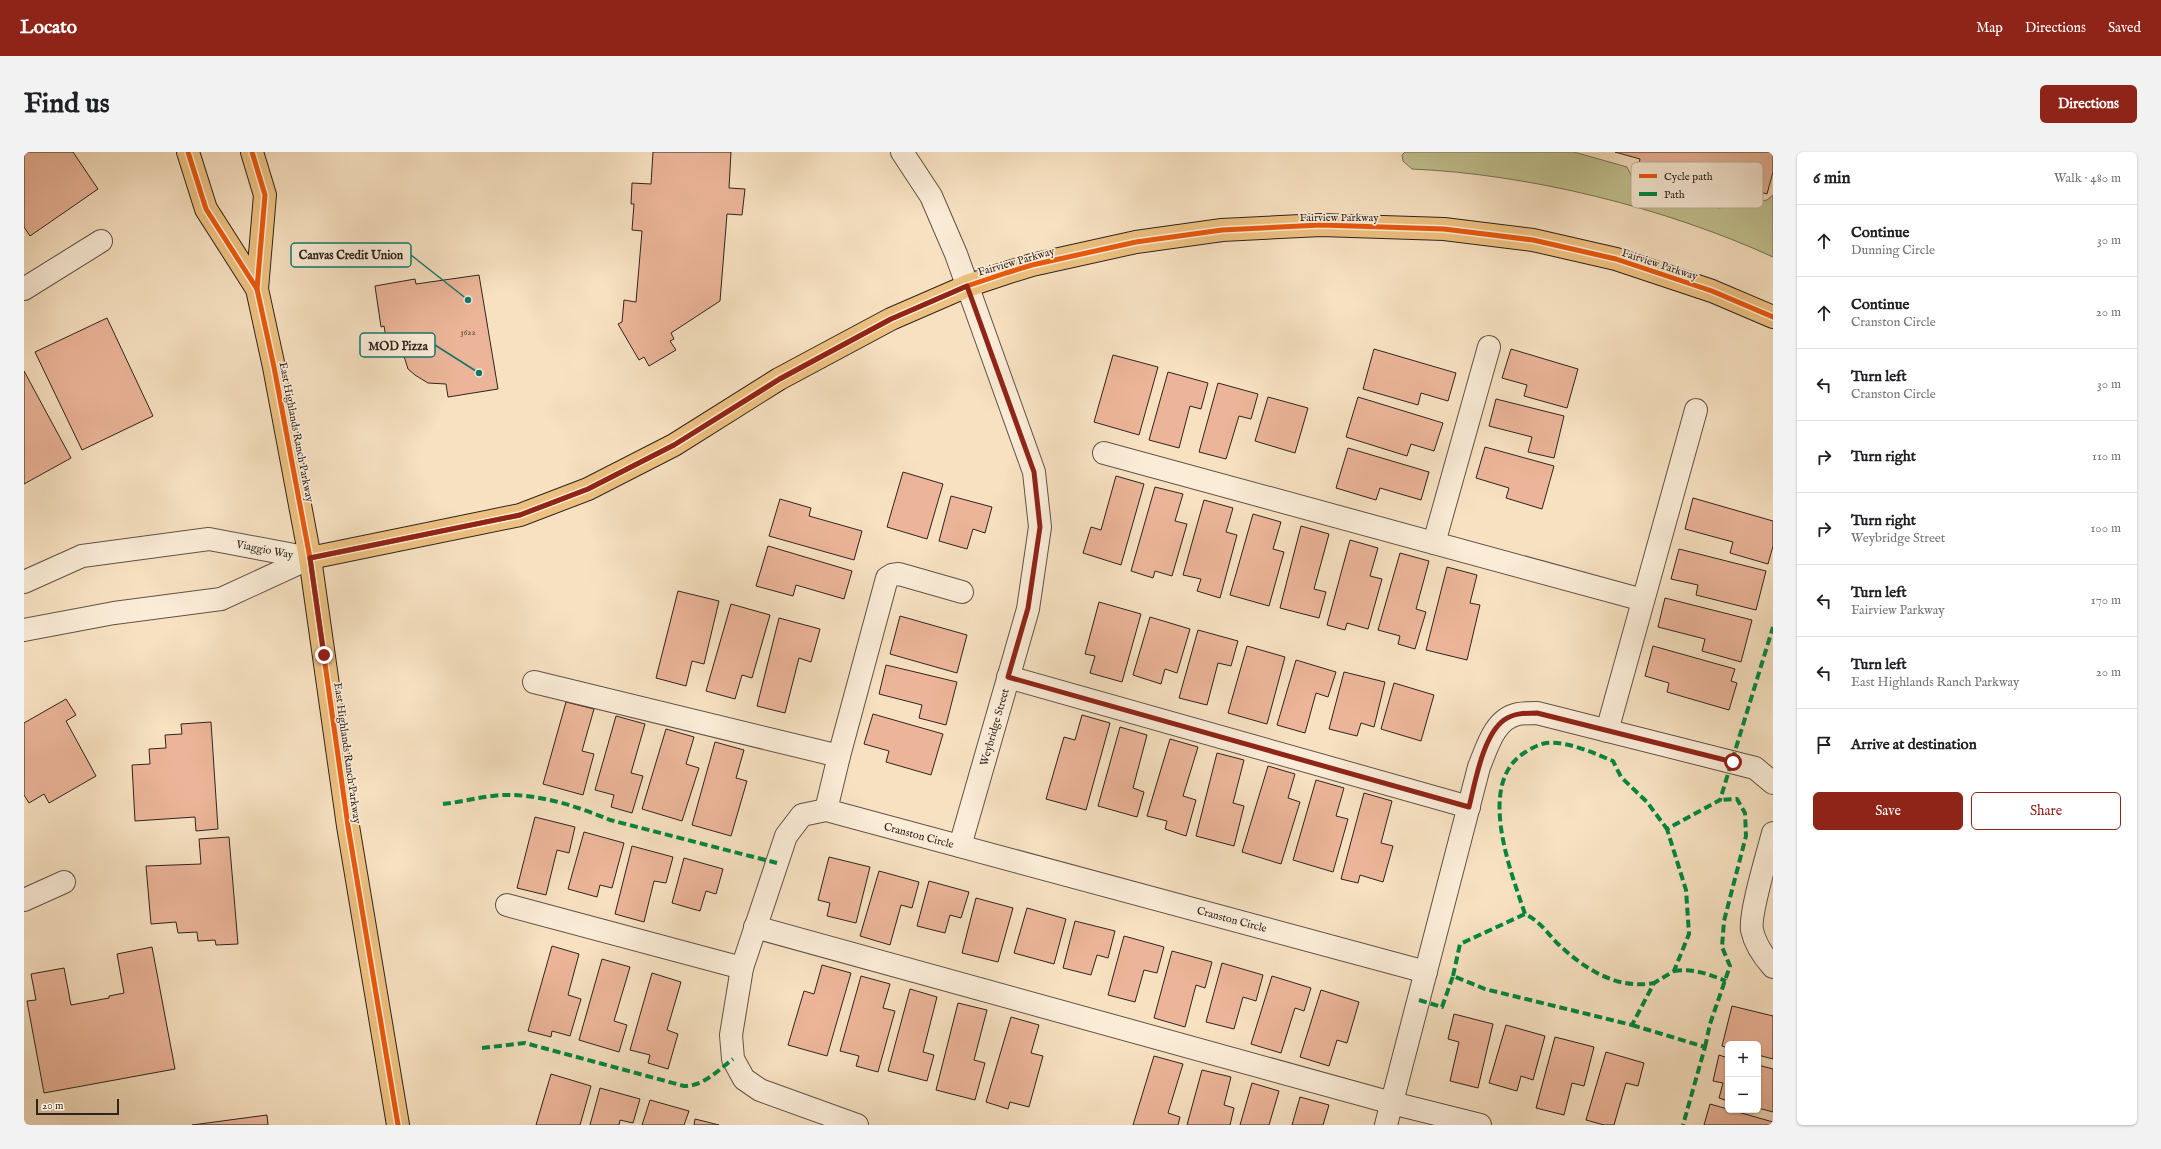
<!DOCTYPE html>
<html lang="en">
<head>
<meta charset="utf-8">
<style>
  body { margin:0; font-family:"IM FELL English",serif; background:#f2f2f2; color:#202124 }
  .controls { position:absolute; right:12px; bottom:12px; display:grid; overflow:hidden; border-radius:6px; box-shadow:0 1px 3px #0004 }
  .controls button { width:36px; height:36px; display:grid; place-items:center; padding:0; border:0; border-bottom:1px solid #e0e0e0; background:#fff; color:#202124; font:20px sans-serif }
  .scale { position:absolute; left:12px; bottom:10px; width:83px; box-sizing:border-box; padding-left:4px; border:2px solid #2f231e; border-top:0; font-size:11px; line-height:14px; white-space:nowrap; color:#2f231e; -webkit-text-stroke:3px #faecd7; paint-order:stroke }
  .stop { position:absolute; width:12px; height:12px; margin:-9px; border:3px solid #8f2418; border-radius:50%; background:#fff }
  .stop.end { background:#8f2418; border-color:#fff; box-shadow:0 1px 4px #0008 }
  .list { margin:0; padding:0; list-style:none }
  h2 { display:flex; justify-content:space-between; align-items:center; height:52px; margin:0; padding:0 16px; font-size:17px }
  h2 small { font-size:13px; font-weight:400; color:#757577 }
  .list li { display:grid; grid-template-columns:26px 1fr auto; gap:12px; align-items:center; box-sizing:border-box; height:72px; padding:0 16px; border-top:1px solid #e0e0e0 }
  .list b { display:block; font-size:15px; white-space:nowrap }
  .list p { margin:0; font-size:13px; white-space:nowrap; color:#757577 }
  .list em { font-size:13px; font-style:normal; color:#757577 }
  .actions { display:flex; gap:8px; padding:12px 16px }
  .actions a { flex:1; padding:9px 0; border:1px solid #8f2418; border-radius:6px; text-align:center; font-size:14px; color:#8f2418 }
  .actions .main { background:#8f2418; color:#fff }
  .icon { flex:none; width:22px; height:22px; fill:none; stroke:currentColor; stroke-width:2; stroke-linecap:round; stroke-linejoin:round }
  .map { position:relative; flex:none; width:1749px; height:973px; overflow:hidden; border-radius:6px }
  header { display:flex; align-items:center; gap:24px; box-sizing:border-box; height:56px; padding:0 20px; background:#8f2418; color:#fff }
  header strong { font-size:19px }
  nav { display:flex; gap:22px; margin-inline-start:auto; font-size:14px }
  .intro { display:flex; align-items:center; justify-content:space-between; box-sizing:border-box; height:96px; padding:0 24px }
  h1 { margin:0; font-size:28px }
  .button { padding:10px 18px; border-radius:6px; background:#8f2418; color:#fff; font-size:14px; font-weight:700 }
  main { display:flex; gap:24px; padding:0 24px }
  aside { flex:1; background:#fff; border-radius:6px; box-shadow:0 1px 3px #0004 }
  .map>svg:first-child { display:block }
</style>
</head>
<body>
<header>
<strong>Locato</strong>
<nav><a>Map</a><a>Directions</a><a>Saved</a></nav>
</header>
<div class="intro"><h1>Find us</h1><a class="button">Directions</a></div>
<main>
<div class="map">
<svg width="1749" height="973" viewBox="0 0 1749 973">
  <rect width="100%" height="100%" fill="#f7e1c1"/>
  <filter id="stains"><feTurbulence type="fractalNoise" baseFrequency=".005" numOctaves="4"/><feColorMatrix values="0 0 0 0 .2 0 0 0 0 .09 0 0 0 0 .02 0 0 0 .5 -.17"/></filter>
  <radialGradient id="worn" r=".72"><stop offset=".6" stop-color="#630" stop-opacity="0"/><stop offset="1" stop-color="#630" stop-opacity=".3"/></radialGradient>
  <path fill="#c1c290" stroke="#787257" d="M1381,0H1550L1603,15L1610,29L1620,37L1627,39L1646,38L1653,40L1661,47L1695,56L1743,48L1749,43V105C1642,56 1505,22 1388,17L1379,9L1378,3Z"/>
  <g fill="#ecb599" stroke="#2f231e">
    <polygon points="0,0 49,0 74,37 6,84 0,75"/>
    <polygon points="629,0 707,0 705,36 721,37 718,63 703,62 696,149 647,181 650,187 646,189 652,198 625,214 620,205 615,208 594,172 598,170 600,148 612,150 618,79 608,78 610,52 607,52 608,31 627,32"/>
    <polygon points="1591,0 1749,0 1749,20 1743,42 1715,34 1712,43 1614,16 1616,7"/>
    <polygon points="455,123 474,237 424,245 422,232 404,231 391,223 384,217 379,201 365,203 360,174 357,175 351,134 391,127 392,132"/>
    <polygon points="83,166 129,264 58,298 11,200"/>
    <polygon points="1350,197 1432,221 1424,249 1397,241 1394,253 1339,237"/>
    <polygon points="1487,197 1554,217 1543,256 1500,244 1503,233 1478,226"/>
    <polygon points="1089,203 1134,215 1115,283 1070,270"/>
    <polygon points="0,219 47,306 0,332"/>
    <polygon points="1144,220 1184,231 1177,257 1166,254 1155,296 1125,288"/>
    <polygon points="1194,231 1234,242 1227,267 1215,264 1202,307 1175,300"/>
    <polygon points="1244,245 1284,256 1271,301 1231,289"/>
    <polygon points="1334,245 1419,271 1410,299 1387,292 1383,304 1322,285"/>
    <polygon points="1472,247 1540,264 1530,306 1504,300 1508,285 1465,274"/>
    <polygon points="1461,295 1530,314 1518,357 1482,346 1485,336 1452,326"/>
    <polygon points="1324,296 1405,320 1397,348 1356,336 1352,348 1312,336"/>
    <polygon points="879,320 919,332 903,387 863,375"/>
    <polygon points="1092,324 1120,332 1097,413 1059,401 1067,375 1077,378"/>
    <polygon points="1131,335 1159,342 1151,369 1163,372 1148,424 1131,419 1129,426 1107,419"/>
    <polygon points="927,344 968,355 961,381 949,377 943,397 915,389"/>
    <polygon points="1669,346 1749,369 1749,394 1744,412 1706,401 1709,390 1661,377"/>
    <polygon points="756,347 787,356 785,364 838,379 830,408 745,384"/>
    <polygon points="1180,348 1209,356 1202,380 1213,383 1196,446 1173,439 1177,427 1159,423"/>
    <polygon points="1229,362 1257,370 1249,397 1260,400 1245,454 1206,443"/>
    <polygon points="1277,374 1305,382 1290,437 1302,440 1295,466 1256,456"/>
    <polygon points="1326,388 1354,396 1346,424 1358,427 1344,477 1323,471 1321,478 1303,473"/>
    <polygon points="744,394 828,419 820,447 772,433 769,444 732,434"/>
    <polygon points="1655,397 1742,419 1732,458 1672,443 1674,433 1647,427"/>
    <polygon points="1376,401 1405,409 1392,457 1402,460 1391,497 1374,492 1376,484 1354,478"/>
    <polygon points="1423,415 1453,423 1446,451 1456,453 1443,508 1402,498"/>
    <polygon points="654,439 695,449 680,512 668,509 662,534 632,526"/>
    <polygon points="1641,446 1728,468 1717,510 1678,499 1681,487 1634,475"/>
    <polygon points="1075,450 1117,462 1098,530 1066,521 1071,504 1061,502"/>
    <polygon points="707,452 746,463 728,526 718,523 711,547 682,539"/>
    <polygon points="876,464 943,483 933,521 866,502"/>
    <polygon points="1126,465 1166,477 1153,521 1141,517 1137,532 1109,523"/>
    <polygon points="755,466 796,477 787,510 775,506 761,561 733,554"/>
    <polygon points="1174,478 1214,489 1207,514 1194,511 1183,553 1155,546"/>
    <polygon points="1223,494 1261,505 1243,572 1204,561"/>
    <polygon points="1629,494 1711,517 1707,529 1713,531 1705,558 1643,540 1645,531 1621,524"/>
    <polygon points="1272,508 1312,520 1304,545 1292,541 1281,581 1253,573"/>
    <polygon points="862,513 933,530 922,573 895,566 898,553 855,542"/>
    <polygon points="1320,520 1361,530 1350,575 1337,571 1333,584 1305,577"/>
    <polygon points="1370,531 1410,543 1397,589 1357,577"/>
    <polygon points="42,547 52,563 42,569 72,624 25,651 20,642 5,651 0,643 0,571"/>
    <polygon points="542,550 570,557 558,599 570,602 559,643 519,632"/>
    <polygon points="849,562 919,582 907,623 862,610 865,599 840,592"/>
    <polygon points="1058,563 1086,571 1062,658 1022,647 1040,585 1051,588"/>
    <polygon points="592,564 621,572 607,621 619,624 608,661 587,655 590,643 571,638"/>
    <polygon points="187,570 194,677 172,679 171,665 111,669 108,613 126,612 125,597 142,596 141,583 158,582 157,572"/>
    <polygon points="1096,575 1123,583 1109,636 1120,640 1113,665 1074,654"/>
    <polygon points="642,577 670,585 662,612 675,616 658,669 618,657"/>
    <polygon points="1146,587 1174,595 1159,644 1172,648 1162,684 1141,677 1143,669 1123,664"/>
    <polygon points="691,590 720,598 712,626 723,629 707,684 668,673"/>
    <polygon points="1193,601 1220,608 1209,651 1220,654 1210,694 1172,684"/>
    <polygon points="1244,614 1271,622 1264,646 1276,650 1257,712 1218,700"/>
    <polygon points="1292,628 1320,636 1312,664 1324,667 1309,720 1269,708"/>
    <polygon points="1340,641 1368,649 1357,691 1369,694 1359,730 1336,723 1334,731 1317,727"/>
    <polygon points="511,665 551,675 545,701 533,698 522,743 493,736"/>
    <polygon points="560,680 600,691 588,736 576,733 573,745 544,737"/>
    <polygon points="205,685 214,792 192,793 191,788 174,789 173,780 154,781 152,770 127,772 122,714 177,712 175,687"/>
    <polygon points="608,694 649,705 642,731 630,729 620,770 591,762"/>
    <polygon points="805,705 846,715 832,771 803,764 806,751 794,748"/>
    <polygon points="660,706 699,717 692,742 682,739 676,759 648,751"/>
    <polygon points="855,719 895,730 888,756 877,753 866,793 836,784"/>
    <polygon points="905,729 945,740 937,766 926,763 921,781 893,774"/>
    <polygon points="952,746 989,756 974,810 938,801"/>
    <polygon points="1003,756 1042,767 1030,812 990,801"/>
    <polygon points="1051,769 1091,779 1084,806 1073,803 1067,823 1039,816"/>
    <polygon points="1100,784 1140,795 1133,821 1120,818 1111,850 1084,843"/>
    <polygon points="528,794 555,802 544,843 557,847 546,884 528,879 527,885 504,879"/>
    <polygon points="128,795 151,917 20,941 3,849 12,848 7,822 40,816 47,853 85,846 85,844 100,841 93,802"/>
    <polygon points="1148,799 1188,810 1181,836 1172,833 1161,875 1130,866"/>
    <polygon points="578,807 606,815 590,869 603,873 595,900 555,888"/>
    <polygon points="1198,811 1239,823 1232,849 1219,845 1210,877 1182,870"/>
    <polygon points="798,813 827,821 803,904 764,893 780,839 790,842"/>
    <polygon points="628,821 657,830 643,878 654,882 644,917 624,911 626,903 606,898"/>
    <polygon points="837,824 866,832 859,856 871,859 854,920 832,914 835,904 816,899"/>
    <polygon points="1248,824 1287,836 1280,859 1271,856 1257,901 1227,892"/>
    <polygon points="886,837 913,845 899,900 910,903 903,929 864,919"/>
    <polygon points="1297,838 1335,850 1323,891 1313,888 1305,914 1276,905"/>
    <polygon points="934,851 963,858 950,908 961,911 951,948 912,938"/>
    <polygon points="1708,854 1749,864 1749,907 1734,903 1734,892 1704,892 1704,896 1698,894"/>
    <polygon points="1430,862 1469,872 1454,936 1426,929 1435,890 1424,887"/>
    <polygon points="987,865 1015,873 1007,901 1019,904 1005,955 986,950 984,957 962,950"/>
    <polygon points="1482,873 1521,884 1509,928 1497,924 1493,939 1465,931"/>
    <polygon points="1531,885 1570,895 1560,934 1548,931 1540,963 1512,956"/>
    <polygon points="1582,900 1620,911 1614,934 1602,931 1590,973 1580,973 1562,968"/>
    <polygon points="1695,903 1704,906 1704,949 1695,946 1699,931 1689,929"/>
    <polygon points="1130,904 1159,912 1144,961 1156,965 1154,973 1109,973"/>
    <polygon points="1734,913 1749,917 1749,960 1734,956"/>
    <polygon points="1178,918 1207,925 1200,953 1210,956 1206,973 1163,973"/>
    <polygon points="527,922 567,934 556,973 512,973"/>
    <polygon points="1228,931 1255,939 1245,973 1216,973"/>
    <polygon points="576,936 616,947 609,971 596,968 595,973 566,973"/>
    <polygon points="1276,945 1305,953 1299,973 1268,973"/>
    <polygon points="626,948 665,959 660,973 618,973"/>
    <polygon points="1686,952 1749,970 1749,973 1680,973"/>
    <polygon points="243,963 244,973 168,973"/>
    <polygon points="671,967 695,973 670,973"/>
  </g>
  <g fill="none" stroke-linecap="round" stroke-linejoin="round">
    <defs>
      <g id="minor">
        <polyline points="878,0 907,44 932,102 1010,320 1016,375 1004,457 936,694"/>
        <polyline points="0,137 77,89"/>
        <polyline points="1080,301 1619,448"/>
        <polyline points="1410,391 1465,195"/>
        <polyline points="0,430 58,404 185,387 286,406"/>
        <polyline points="0,478 90,461 197,447 286,406"/>
        <polyline points="984,525 1445,655"/>
        <polyline points="510,530 815,604 802,658"/>
        <polyline points="1583,579 1672,258"/>
        <polyline points="815,604 863,426 868,423 875,422 938,440"/>
        <path d="M1749,681C1744,700 1725,763 1728,778C1731,792 1740,805 1749,815"/>
        <polyline points="0,748 40,730"/>
        <polyline points="483,753 718,816"/>
        <polyline points="731,775 1368,951 1456,973"/>
        <polyline points="833,973 736,938 720,927 709,907 707,883 718,816 762,684 778,663 802,658 1402,820"/>
        <path d="M1362,973L1455,615C1463,596 1470,567 1494,562C1500,561 1507,561 1513,561L1731,616L1749,631"/>
      </g>
      <g id="major">
        <polyline points="164,0 182,57 233,137"/>
        <polyline points="228,0 241,43 233,137 250,215 286,406 324,674 374,973"/>
        <polyline points="286,406 496,363 564,337 650,293 755,227 867,167 943,134 982,121 1008,113 1112,90 1198,78 1297,73 1420,77 1509,88 1592,107 1688,139 1749,165"/>
      </g>
    </defs>
    <use href="#minor" stroke="#615247" stroke-width="24"/>
    <use href="#major" stroke="#2f231e" stroke-width="24"/>
    <use href="#minor" stroke="#faecd7" stroke-width="22"/>
    <use href="#major" stroke="#ecc080" stroke-width="22"/>
    <g stroke="#00873e" stroke-width="4" stroke-dasharray="8 4" stroke-linecap="butt">
      <path d="M419,652C438,650 459,644 479,643C515,642 553,654 586,668L753,711"/>
      <path d="M1501,762C1487,720 1452,632 1500,601C1506,597 1515,592 1522,591C1545,589 1569,601 1589,609L1597,625L1623,650L1643,677"/>
      <path d="M1650,819C1669,816 1684,822 1702,829"/>
      <path d="M1429,824L1436,792L1501,762C1515,769 1522,779 1532,790C1559,816 1592,838 1630,831"/>
      <polyline points="1395,848 1418,855 1429,824 1461,837 1608,873 1630,831 1650,819 1665,782 1662,738 1643,677 1696,648 1749,475"/>
      <polyline points="1608,873 1681,895 1659,973"/>
      <polyline points="1681,895 1686,872 1706,814 1698,795 1700,769 1722,684 1721,661 1713,647 1696,648"/>
      <path d="M458,896L501,891L660,934C680,934 693,919 709,907"/>
    </g>
    <defs>
      <g id="cycleway">
        <polyline points="164,0 182,57 233,137"/>
        <polyline points="228,0 241,43 233,137 250,215 286,406 324,674 374,973"/>
        <polyline points="286,406 496,363 564,337 650,293 755,227 867,167 943,134 982,121 1008,113 1112,90 1198,78 1297,73 1420,77 1509,88 1592,107 1688,139 1749,165"/>
      </g>
    </defs>
    <use href="#cycleway" stroke="#faecd7" stroke-width="8"/>
    <use href="#cycleway" stroke="#e8590c" stroke-width="5"/>
  </g>
  <g fill="none" stroke-linecap="round" stroke-linejoin="round">
    <path stroke="#8f2418" stroke-width="5" d="M300,503L286,406L496,363L564,337L650,293L756,227L867,167L943,134L1010,320L1016,375L1004,456L984,525L1445,655C1451,631 1459,583 1480,568C1490,561 1501,561 1513,561L1709,610"/>
  </g>
  <g text-anchor="middle" stroke-width="3.5" stroke-linejoin="round" paint-order="stroke">
    <g font-size="9" fill="#5e483d">
      <text x="444" y="183">3622</text>
    </g>
    <g font-size="11" fill="#2f231e" stroke="#faecd7">
      <text x="1315" y="69">Fairview Parkway</text>
      <text transform="translate(992 109) rotate(-16)" y="4">Fairview Parkway</text>
      <text transform="translate(1636 112) rotate(18)" y="4">Fairview Parkway</text>
      <text transform="translate(273 280) rotate(79)" y="4">East Highlands Ranch Parkway</text>
      <text transform="translate(241 397) rotate(11)" y="4">Viaggio Way</text>
      <text transform="translate(970 575) rotate(-74)" y="4">Weybridge Street</text>
      <text transform="translate(324 601) rotate(82)" y="4">East Highlands Ranch Parkway</text>
      <text transform="translate(895 683) rotate(15)" y="4">Cranston Circle</text>
      <text transform="translate(1208 767) rotate(15)" y="4">Cranston Circle</text>
    </g>
  </g>
  <rect x="1607" y="10" width="132" height="46" rx="6" fill="#faecd7" stroke="#bdb0a0" stroke-width="1"/>
  <rect x="1615" y="22" width="18" height="4" fill="#e8590c"/>
  <rect x="1615" y="40" width="18" height="4" fill="#00873e"/>
  <g font-size="11" fill="#2f231e">
    <text x="1640" y="28">Cycle path</text>
    <text x="1640" y="46">Path</text>
  </g>
  <path fill="none" stroke="#0f766e" stroke-width="1.5" d="M444 148L387 103M455 221L411 193"/>
  <g fill="#0f766e" stroke="#faecd7" stroke-width="1.5">
    <circle cx="444" cy="148" r="4"/>
    <circle cx="455" cy="221" r="4"/>
  </g>
  <g fill="#faecd7" stroke="#0f766e" stroke-width="1.5">
    <rect x="267" y="91" width="120" height="24" rx="4"/>
    <rect x="336" y="181" width="75" height="24" rx="4"/>
  </g>
  <g font-size="12" text-anchor="middle" font-weight="bold" fill="#2f231e">
    <text x="327" y="107">Canvas Credit Union</text>
    <text x="374" y="198">MOD Pizza</text>
  </g>
  <rect width="100%" height="100%" filter="url(#stains)"/>
  <rect width="100%" height="100%" fill="url(#worn)"/>
</svg>
<div class="controls">
<button>+</button>
<button>−</button>
</div>
<div class="scale">20 m</div>
<div class="stop" style="left:1709px;top:610px"></div>
<div class="stop end" style="left:300px;top:503px"></div>
</div>
<aside>
<h2>6 min<small>Walk · 480 m</small></h2>
<ul class="list">
<li><svg class="icon" aria-label="ahead" viewBox="0 0 24 24"><path d="M12 20V5M6 11l6-6 6 6"/></svg><div><b>Continue</b><p>Dunning Circle</p></div><em>30 m</em></li>
<li><svg class="icon" aria-label="ahead" viewBox="0 0 24 24"><path d="M12 20V5M6 11l6-6 6 6"/></svg><div><b>Continue</b><p>Cranston Circle</p></div><em>20 m</em></li>
<li><svg class="icon" aria-label="left" viewBox="0 0 24 24"><path d="M17 20v-9H6M10 6l-5 5 5 5"/></svg><div><b>Turn left</b><p>Cranston Circle</p></div><em>30 m</em></li>
<li><svg class="icon" aria-label="right" viewBox="0 0 24 24"><path d="M7 20v-9h11M14 6l5 5-5 5"/></svg><div><b>Turn right</b></div><em>110 m</em></li>
<li><svg class="icon" aria-label="right" viewBox="0 0 24 24"><path d="M7 20v-9h11M14 6l5 5-5 5"/></svg><div><b>Turn right</b><p>Weybridge Street</p></div><em>100 m</em></li>
<li><svg class="icon" aria-label="left" viewBox="0 0 24 24"><path d="M17 20v-9H6M10 6l-5 5 5 5"/></svg><div><b>Turn left</b><p>Fairview Parkway</p></div><em>170 m</em></li>
<li><svg class="icon" aria-label="left" viewBox="0 0 24 24"><path d="M17 20v-9H6M10 6l-5 5 5 5"/></svg><div><b>Turn left</b><p>East Highlands Ranch Parkway</p></div><em>20 m</em></li>
<li><svg class="icon" aria-label="arrive" viewBox="0 0 24 24"><path d="M6 21V4h12l-3 4 3 4H6"/></svg><div><b>Arrive at destination</b></div></li>
</ul>
<div class="actions"><a class="main">Save</a><a>Share</a></div>
</aside>
</main>
</body>
</html>
